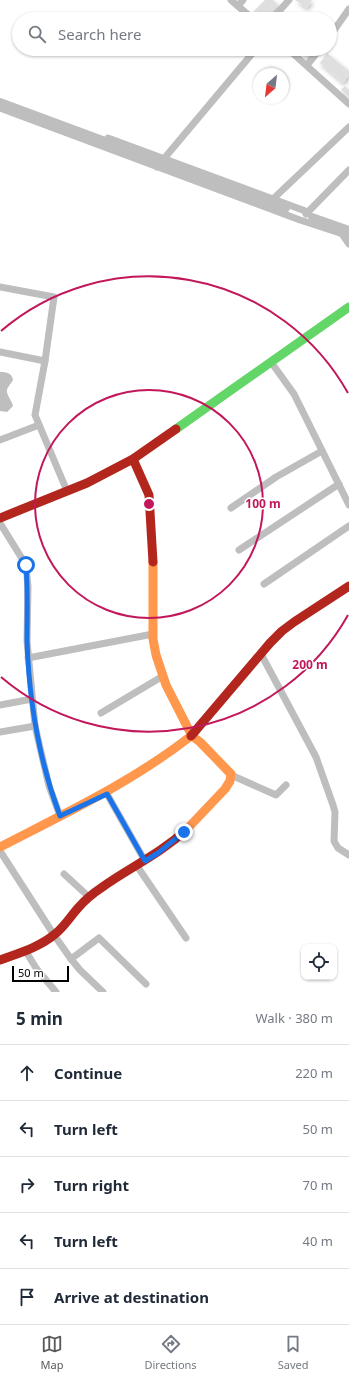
<!DOCTYPE html>
<html lang="en">
<head>
<meta charset="utf-8">
<style>
  body { margin:0; font-family:"Noto Sans",sans-serif; background:#f2f2f3; color:#1f2937 }
  .controls { position:absolute; right:12px; bottom:12px; display:grid; overflow:hidden; border-radius:8px; box-shadow:0 1px 3px #0004 }
  .controls button { width:36px; height:36px; display:grid; place-items:center; padding:0; border:0; border-bottom:1px solid #e0e1e3; background:#fff; color:#1f2937; font:20px sans-serif }
  .compass { position:absolute; left:253px; top:68px; width:36px; height:36px; border-radius:50%; background:#fff; box-shadow:0 1px 3px #0004; rotate:208deg }
  .scale { position:absolute; left:12px; bottom:10px; width:57px; box-sizing:border-box; padding-left:4px; border:2px solid #000; border-top:0; font-size:11px; line-height:14px; white-space:nowrap; color:#000; -webkit-text-stroke:3px #fff; paint-order:stroke }
  .stop { position:absolute; width:12px; height:12px; margin:-9px; border:3px solid #1a73e8; border-radius:50%; background:#fff }
  .stop.end { background:#1a73e8; border-color:#fff; box-shadow:0 1px 4px #0008 }
  .list { margin:0; padding:0; list-style:none }
  h2 { display:flex; justify-content:space-between; align-items:center; height:52px; margin:0; padding:0 16px; font-size:17px }
  h2 small { font-size:13px; font-weight:400; color:#747a83 }
  .list li { display:grid; grid-template-columns:26px 1fr auto; gap:12px; align-items:center; box-sizing:border-box; height:56px; padding:0 16px; border-top:1px solid #e0e1e3 }
  .list b { display:block; font-size:15px; white-space:nowrap }
  .list em { font-size:13px; font-style:normal; color:#747a83 }
  .icon { flex:none; width:22px; height:22px; fill:none; stroke:currentColor; stroke-width:2; stroke-linecap:round; stroke-linejoin:round }
  .map { position:relative; flex:none; width:349px; height:992px; overflow:hidden }
  .search { position:absolute; background:#fff; box-shadow:0 1px 3px #0004; left:12px; right:12px; top:12px; height:44px; display:flex; align-items:center; gap:10px; box-sizing:border-box; padding:0 14px; border-radius:22px; color:#747a83; font-size:15px }
  .sheet { height:332px; background:#fff }
  nav { display:flex; justify-content:space-around; align-items:center; box-sizing:border-box; height:56px; border-top:1px solid #e0e1e3; background:#fff; font-size:11px; color:#747a83 }
  nav a { display:grid; justify-items:center; gap:2px }
  nav .on { color:#595959 }
  .map>svg:first-child { display:block }
</style>
</head>
<body>
<div class="map">
<svg width="349" height="992" viewBox="0 0 349 992">
  <defs>
    <filter id="shadow"><feDropShadow dx="1.5" dy="2.5" stdDeviation="2" flood-color="#0004"/></filter>
  </defs>
  <rect width="100%" height="100%" fill="#fff"/>
  <path fill="#bebebe" d="M0,372C7,372 12,373 13,380C12,382 10,384 9,386C3,393 12,399 13,406L7,412L0,411Z"/>
  <g fill="none" stroke-linecap="round" stroke-linejoin="round">
    <g stroke="#bebebe" stroke-width="8">
      <polyline points="0,102 286,208"/>
      <polyline points="312,217 349,230"/>
    </g>
  </g>
  <g fill="#dfdfdf" filter="url(#shadow)">
    <polygon points="265,0 273,0 278,5 268,16 267,19 260,19 253,12"/>
    <polygon points="295,0 312,0 307,8"/>
    <polygon points="306,49 311,53 306,58 302,53"/>
    <polygon points="327,53 349,71 349,75 343,83 320,63"/>
    <polygon points="345,86 349,90 349,97 341,90"/>
  </g>
  <g fill="none" stroke-linecap="round" stroke-linejoin="round">
    <g stroke="#bebebe" stroke-width="7">
      <polyline points="231,0 253,19"/>
      <polyline points="238,6 243,0"/>
      <polyline points="272,19 289,0"/>
      <polyline points="330,36 349,9"/>
      <polyline points="288,49 349,104"/>
      <polyline points="307,65 320,49"/>
      <polyline points="0,108 300,220 349,236"/>
      <polyline points="108,138 273,199"/>
      <polyline points="157,167 256,49"/>
      <polyline points="308,212 273,199 349,127"/>
      <polyline points="306,214 349,170"/>
      <polyline points="342,234 349,244"/>
      <polyline points="0,287 54,297 45,361 35,415 67,491"/>
      <polyline points="0,352 45,361"/>
      <polyline points="271,362 294,394 349,505"/>
      <polyline points="0,440 39,425"/>
      <polyline points="231,508 276,477 322,451"/>
      <polyline points="0,523 26,565 28,587 27,641 35,726 49,786 60,816"/>
      <polyline points="239,550 339,484"/>
      <polyline points="264,584 349,526"/>
      <polyline points="261,654 316,757 333,805 335,812 334,841 338,848 349,855"/>
      <polyline points="28,658 153,634"/>
      <polyline points="0,705 32,699"/>
      <polyline points="101,713 163,676"/>
      <polyline points="0,732 35,726"/>
      <polyline points="231,775 276,795 286,785"/>
      <polyline points="107,794 145,861"/>
      <polyline points="0,851 54,935 71,959 80,970 103,992"/>
      <polyline points="137,866 186,938"/>
      <polyline points="64,874 89,897"/>
      <polyline points="25,950 36,968 56,992"/>
      <polyline points="71,959 99,938 146,984"/>
    </g>
    <polyline stroke="#63d668" stroke-width="9" points="176,429 349,307"/>
    <g stroke="#ff974d" stroke-width="9">
      <polyline points="153,562 153,639 156,655 166,685 192,736 200,742 231,774 230,781 225,789 187,829"/>
      <path d="M0,847C66,813 132,782 191,736"/>
    </g>
    <g stroke="#b3261e" stroke-width="9">
      <polyline points="133,459 149,495 153,562"/>
      <polyline points="0,518 87,483 133,459 176,429"/>
      <polyline points="191,736 270,643 282,631 294,622 349,586"/>
      <path d="M0,960C19,953 40,947 55,934C64,927 70,917 78,908C84,901 92,894 101,888C130,867 159,855 187,829"/>
    </g>
  </g>
  <g fill="none" stroke-linecap="round" stroke-linejoin="round">
    <path stroke="#1a73e8" stroke-width="5" d="M26,565C28,590 27,615 27,641C29,701 39,760 60,816L107,794L145,861L158,853L184,832"/>
  </g>
  <g fill="none" stroke="#c2185b" stroke-width="2">
    <circle cx="149" cy="504" r="114"/>
    <path d="M348 615A228 228 0 0 1 1 677M1 331A228 228 0 0 1 348 393"/>
  </g>
  <circle cx="149" cy="504" r="6" fill="#c2185b" stroke="#fff" stroke-width="2"/>
  <g font-size="12" text-anchor="middle" font-weight="bold" fill="#c2185b" stroke="#fff" stroke-width="3" stroke-linejoin="round" paint-order="stroke">
    <text x="263" y="508">100 m</text>
    <text x="310" y="669">200 m</text>
  </g>
</svg>
<div class="controls">
<button><svg class="icon" aria-label="locate" viewBox="0 0 24 24"><circle cx="12" cy="12" r="6"/><path d="M12 2v4M12 18v4M2 12h4M18 12h4"/></svg></button>
</div>
<svg class="compass" viewBox="-18 -18 36 36"><path d="M0-13l5 13h-10z" fill="#e53935"/><path d="M0 13l5-13h-10z" fill="#747a83"/></svg>
<div class="scale">50 m</div>
<div class="stop" style="left:26px;top:565px"></div>
<div class="stop end" style="left:184px;top:832px"></div>
<div class="search"><svg class="icon" aria-label="search" viewBox="0 0 24 24"><circle cx="10" cy="10" r="6"/><path d="M15 15l6 6"/></svg>Search here</div>
</div>
<section class="sheet">
<h2>5 min<small>Walk · 380 m</small></h2>
<ul class="list">
<li><svg class="icon" aria-label="ahead" viewBox="0 0 24 24"><path d="M12 20V5M6 11l6-6 6 6"/></svg><div><b>Continue</b></div><em>220 m</em></li>
<li><svg class="icon" aria-label="left" viewBox="0 0 24 24"><path d="M17 20v-9H6M10 6l-5 5 5 5"/></svg><div><b>Turn left</b></div><em>50 m</em></li>
<li><svg class="icon" aria-label="right" viewBox="0 0 24 24"><path d="M7 20v-9h11M14 6l5 5-5 5"/></svg><div><b>Turn right</b></div><em>70 m</em></li>
<li><svg class="icon" aria-label="left" viewBox="0 0 24 24"><path d="M17 20v-9H6M10 6l-5 5 5 5"/></svg><div><b>Turn left</b></div><em>40 m</em></li>
<li><svg class="icon" aria-label="arrive" viewBox="0 0 24 24"><path d="M6 21V4h12l-3 4 3 4H6"/></svg><div><b>Arrive at destination</b></div></li>
</ul>
</section>
<nav>
<a class="on"><svg class="icon" aria-label="map" viewBox="0 0 24 24"><path d="M3 6l6-2 6 2 6-2v14l-6 2-6-2-6 2zM9 4v14M15 6v14"/></svg>Map</a>
<a><svg class="icon" aria-label="directions" viewBox="0 0 24 24"><path d="M12 3l9 9-9 9-9-9zM9 14v-3h6M13 9l2 2-2 2"/></svg>Directions</a>
<a><svg class="icon" aria-label="saved" viewBox="0 0 24 24"><path d="M7 4h10v16l-5-4-5 4z"/></svg>Saved</a>
</nav>
</body>
</html>
